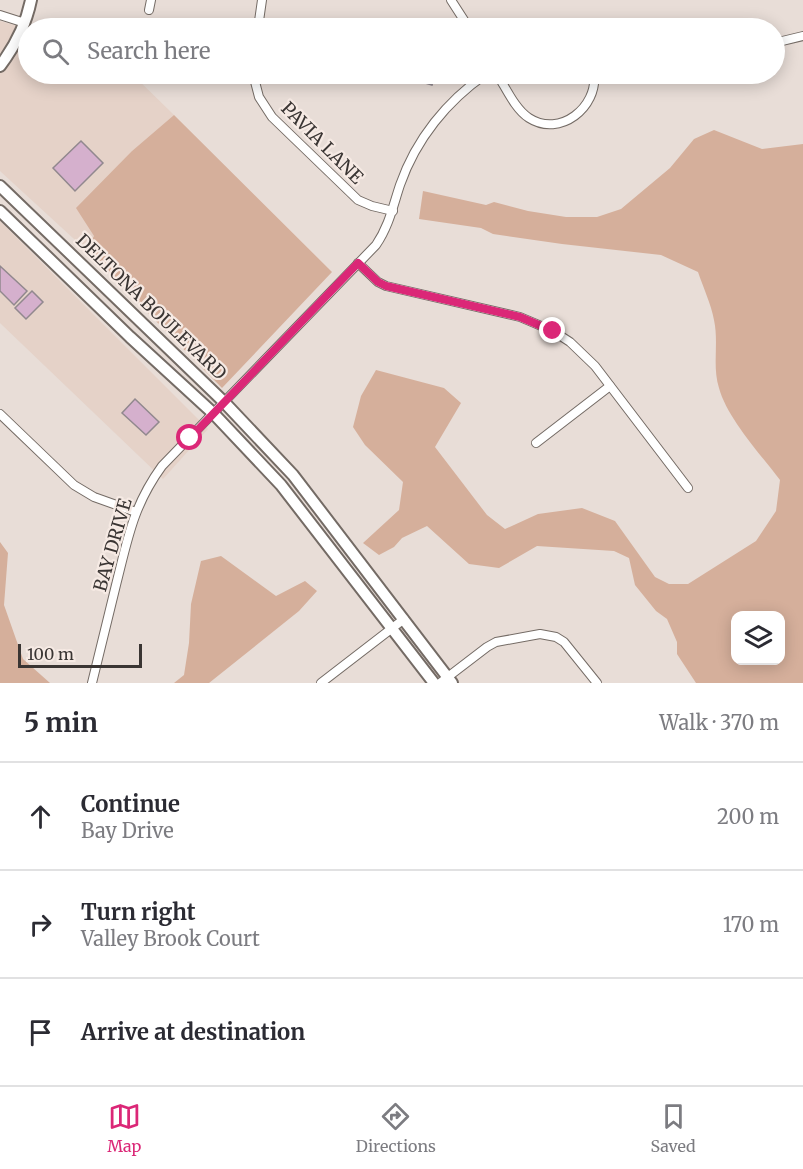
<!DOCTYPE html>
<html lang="en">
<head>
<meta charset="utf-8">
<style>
  body { margin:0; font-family:Merriweather,serif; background:#f2f2f3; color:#2b2b33 }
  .controls { position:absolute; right:18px; bottom:18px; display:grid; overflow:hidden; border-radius:12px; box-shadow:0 3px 15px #0003 }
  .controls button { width:54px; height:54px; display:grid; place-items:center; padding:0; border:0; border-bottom:2px solid #e1e1e2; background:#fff; color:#2b2b33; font:30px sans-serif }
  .scale { position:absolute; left:18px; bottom:15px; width:124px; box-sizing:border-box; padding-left:6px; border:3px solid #3a3533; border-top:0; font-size:16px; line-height:21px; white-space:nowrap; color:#3a3533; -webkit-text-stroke:4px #f6eae4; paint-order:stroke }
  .stop { position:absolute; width:18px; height:18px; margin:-14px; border:4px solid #db2777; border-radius:50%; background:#fff }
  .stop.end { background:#db2777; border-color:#fff; box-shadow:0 2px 6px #0008 }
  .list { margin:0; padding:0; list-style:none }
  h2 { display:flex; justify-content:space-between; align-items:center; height:78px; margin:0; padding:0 24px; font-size:26px }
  h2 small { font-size:20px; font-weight:400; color:#7c7c81 }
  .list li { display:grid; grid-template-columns:39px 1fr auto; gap:18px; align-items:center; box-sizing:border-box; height:108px; padding:0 24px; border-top:2px solid #e1e1e2 }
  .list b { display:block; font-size:22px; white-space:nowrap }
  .list p { margin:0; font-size:20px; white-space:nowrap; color:#7c7c81 }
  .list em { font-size:20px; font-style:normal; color:#7c7c81 }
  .icon { flex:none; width:33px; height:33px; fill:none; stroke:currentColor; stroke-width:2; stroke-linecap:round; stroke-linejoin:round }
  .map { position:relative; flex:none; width:803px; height:683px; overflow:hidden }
  .search { position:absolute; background:#fff; box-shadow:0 3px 15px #0003; left:18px; right:18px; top:18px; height:66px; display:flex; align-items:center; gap:15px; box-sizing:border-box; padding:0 21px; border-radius:33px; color:#7c7c81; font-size:22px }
  .sheet { height:402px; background:#fff }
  nav { display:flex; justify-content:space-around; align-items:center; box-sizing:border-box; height:84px; border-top:2px solid #e1e1e2; background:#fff; font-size:16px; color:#7c7c81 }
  nav a { display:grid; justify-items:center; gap:3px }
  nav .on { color:#db2777 }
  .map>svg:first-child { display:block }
</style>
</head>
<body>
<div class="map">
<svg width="803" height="683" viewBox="0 0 803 683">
  <rect width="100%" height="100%" fill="#e8ddd7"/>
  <g fill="#e5d2c8">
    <polygon points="0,21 18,26 0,58"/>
    <polygon points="26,32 28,35 28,74 132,74 174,115 132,151 94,236 86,250 0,171 0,73 14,55"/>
    <polygon points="0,221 208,429 163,479 0,323"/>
  </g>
  <g fill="#d5af9b" fill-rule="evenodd">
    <polygon points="174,115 332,272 222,388 86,250 94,236 76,208 132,151"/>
    <path d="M714,130L762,149L803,144V683H696L677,654V642L667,619L656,611L635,585L629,558L614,551L537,546L499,568L469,564L427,526L402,538L394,547L379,555L363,543L399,510L403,482L365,445L353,427L361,396L376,370L444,388L461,403L435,447L487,515L505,529L538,514L582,508L615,521L655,577L669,584H688L756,541L776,511L780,480C761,455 727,418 719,388C712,366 719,343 714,320C711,304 703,287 698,272L661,255L562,244L493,234L481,228L419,219L423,191L486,205L494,202L528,211L566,217H597L621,209L670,168L694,139ZM736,616H780V660H736Z"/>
    <polygon points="0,542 8,553 4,605 23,659 50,683 0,683"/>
    <polygon points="221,556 276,596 305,581 317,591 299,611 209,683 174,683 184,675 189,643 191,604 201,561"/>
  </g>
  <g fill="#d5b0cd" stroke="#91888e" stroke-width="1.5">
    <polygon points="417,74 435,74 432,85 415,80"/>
    <polygon points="81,141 103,163 75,191 53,168"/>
    <polygon points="0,266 27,291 14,305 0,291"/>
    <polygon points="32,291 43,302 26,319 15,308"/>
    <polygon points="135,399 159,422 146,435 122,413"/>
  </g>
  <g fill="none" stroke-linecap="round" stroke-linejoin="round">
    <defs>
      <g id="minor">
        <polyline points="451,0 469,28"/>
        <polyline points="149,10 151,0"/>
        <polyline points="0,15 25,23"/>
        <polyline points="258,28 262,0"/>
        <polyline points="774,43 803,36"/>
        <polyline points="253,74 259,97 272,117 358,200 372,206 393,211"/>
        <path d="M497,74C506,88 515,109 529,118C560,138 598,107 594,74"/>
        <polyline points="358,263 378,282 386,286 520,317 553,331 570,342 595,366 688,488"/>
        <polyline points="0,414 74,485 94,497 136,512"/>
        <polyline points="536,443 610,386"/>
        <path d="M92,683C100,650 108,618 116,585C128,538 133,506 162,466L376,245C389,226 393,206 400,185C416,139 447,101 486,74"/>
        <polyline points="321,683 404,619"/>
        <polyline points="440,683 487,647 496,642 540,634 556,637 564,642 597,683"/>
      </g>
      <g id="secondary">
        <path d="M0,66C15,46 26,25 31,0"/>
        <polyline points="0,186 224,402 293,475 452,683"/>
        <polyline points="0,211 130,337 214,414 281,485 434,683"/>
      </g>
    </defs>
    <use href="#minor" stroke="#746b65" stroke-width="10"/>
    <use href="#secondary" stroke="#746b65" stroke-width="14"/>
    <use href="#minor" stroke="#fff" stroke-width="8"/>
    <use href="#secondary" stroke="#fff" stroke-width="10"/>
  </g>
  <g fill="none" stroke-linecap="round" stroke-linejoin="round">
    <polyline stroke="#db2777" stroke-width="8" points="190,438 358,263 378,282 386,286 520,317 553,331"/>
  </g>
  <g text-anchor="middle" stroke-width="4.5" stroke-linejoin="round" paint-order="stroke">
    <g font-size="18" fill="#3a3533" stroke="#f6eae4">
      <text transform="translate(322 143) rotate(45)" y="6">PAVIA LANE</text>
      <text transform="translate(151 307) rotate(44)" y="6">DELTONA BOULEVARD</text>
      <text transform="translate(113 545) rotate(-74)" y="6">BAY DRIVE</text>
    </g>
  </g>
</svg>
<div class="controls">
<button><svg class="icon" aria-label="layers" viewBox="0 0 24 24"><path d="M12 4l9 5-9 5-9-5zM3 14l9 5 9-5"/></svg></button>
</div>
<div class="scale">100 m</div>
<div class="stop" style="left:190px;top:438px"></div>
<div class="stop end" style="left:553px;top:331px"></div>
<div class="search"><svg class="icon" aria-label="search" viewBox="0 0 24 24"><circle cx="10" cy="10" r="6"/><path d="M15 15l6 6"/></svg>Search here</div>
</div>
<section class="sheet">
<h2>5 min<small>Walk · 370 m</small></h2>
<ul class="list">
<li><svg class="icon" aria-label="ahead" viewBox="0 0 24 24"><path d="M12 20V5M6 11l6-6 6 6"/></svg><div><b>Continue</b><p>Bay Drive</p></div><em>200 m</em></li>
<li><svg class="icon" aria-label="right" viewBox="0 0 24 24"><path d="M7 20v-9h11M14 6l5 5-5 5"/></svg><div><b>Turn right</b><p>Valley Brook Court</p></div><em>170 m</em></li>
<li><svg class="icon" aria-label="arrive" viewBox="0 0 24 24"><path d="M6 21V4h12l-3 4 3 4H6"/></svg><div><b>Arrive at destination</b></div></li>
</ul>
</section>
<nav>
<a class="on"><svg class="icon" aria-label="map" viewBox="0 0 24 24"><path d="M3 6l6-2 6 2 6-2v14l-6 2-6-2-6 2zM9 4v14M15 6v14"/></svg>Map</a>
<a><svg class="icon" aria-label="directions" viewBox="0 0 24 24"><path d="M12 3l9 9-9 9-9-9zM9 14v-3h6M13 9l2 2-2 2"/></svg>Directions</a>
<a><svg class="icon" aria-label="saved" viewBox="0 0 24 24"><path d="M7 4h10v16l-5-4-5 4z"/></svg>Saved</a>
</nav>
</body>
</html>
